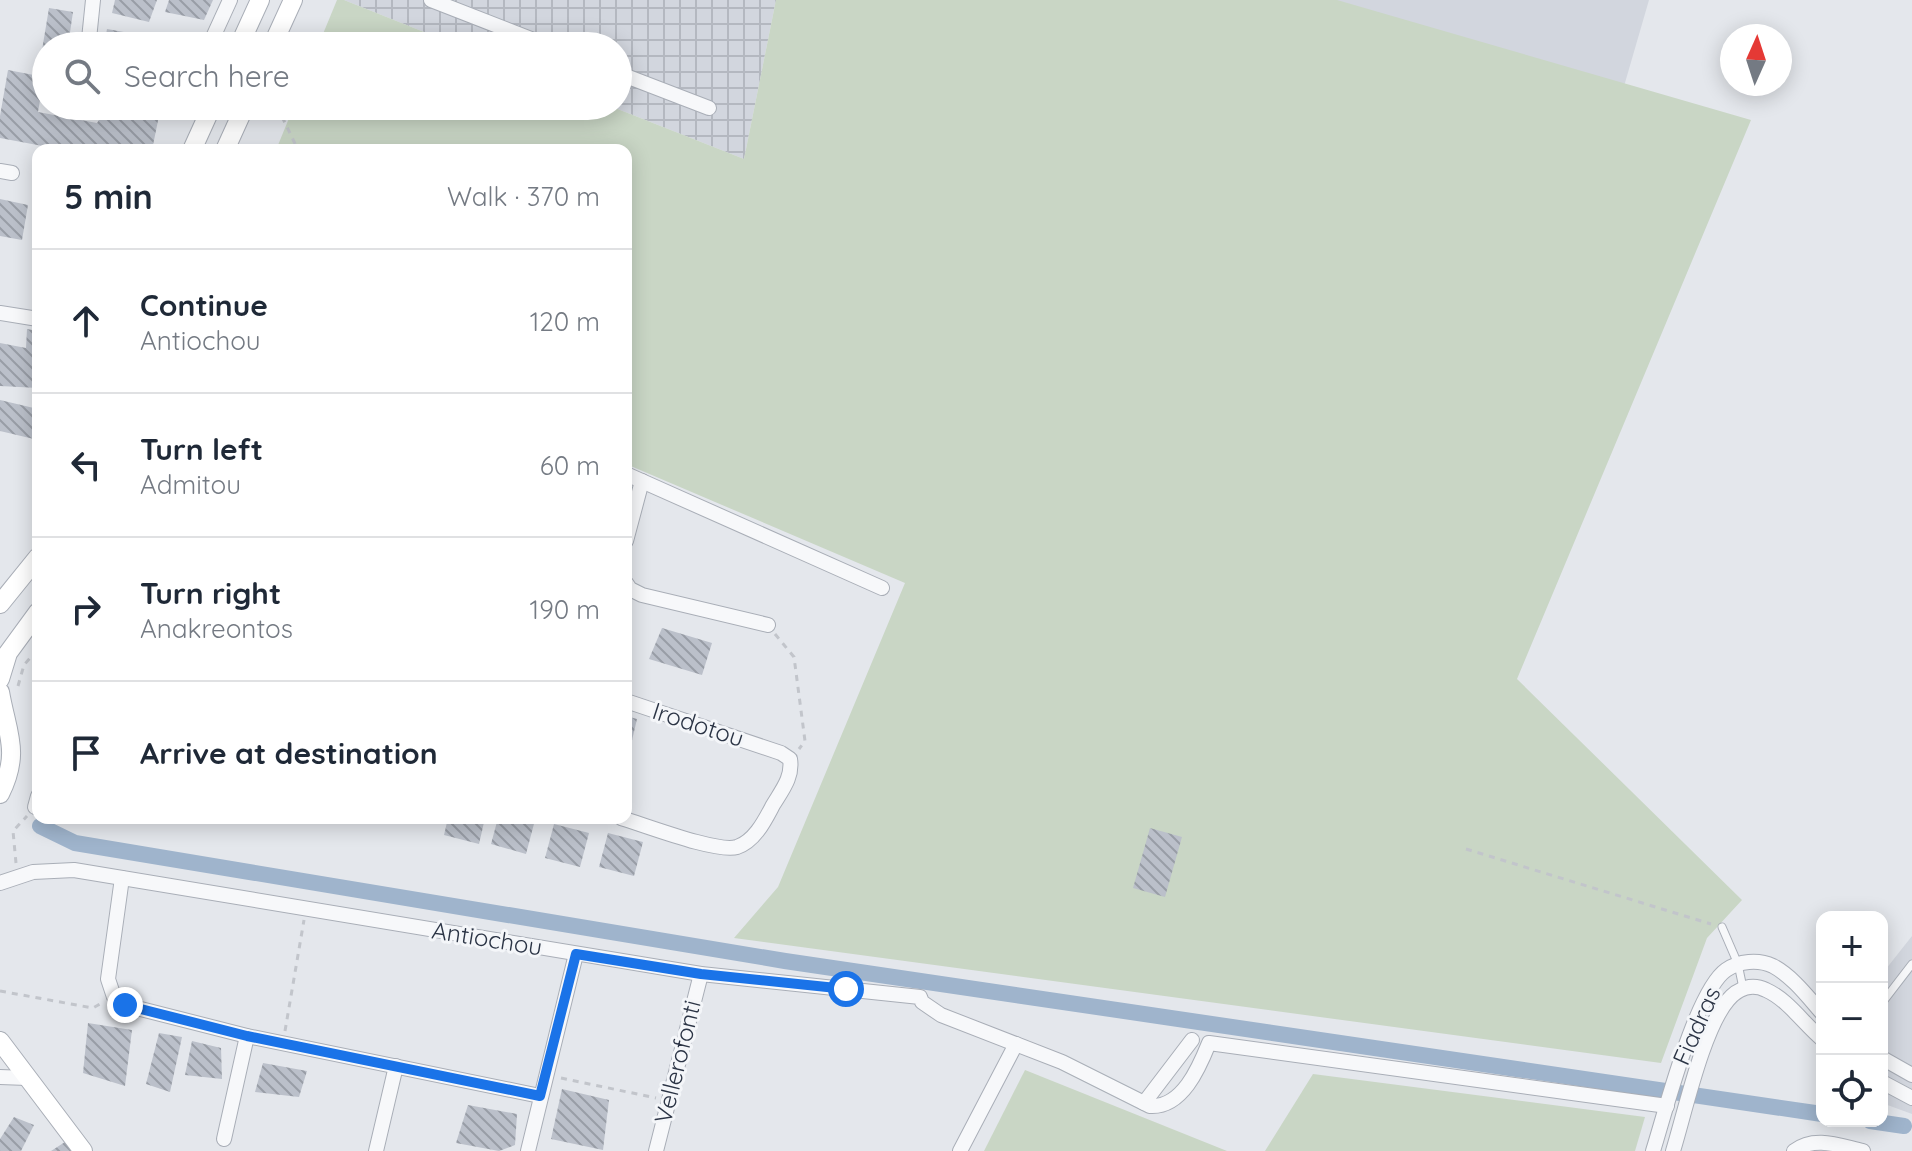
<!DOCTYPE html>
<html lang="en">
<head>
<meta charset="utf-8">
<style>
  body { margin:0; font-family:Quicksand,sans-serif; background:#f6f6f7; color:#1f2937 }
  .controls { position:absolute; right:24px; bottom:24px; display:grid; overflow:hidden; border-radius:16px; box-shadow:0 4px 20px #0003 }
  .controls button { width:72px; height:72px; display:grid; place-items:center; padding:0; border:0; border-bottom:2px solid #e0e1e3; background:#fff; color:#1f2937; font:40px sans-serif }
  .compass { position:absolute; left:1720px; top:24px; width:72px; height:72px; border-radius:50%; background:#fff; box-shadow:0 4px 20px #0003; rotate:3deg }
  .stop { position:absolute; width:24px; height:24px; margin:-18px; border:6px solid #1a73e8; border-radius:50%; background:#fff }
  .stop.end { background:#1a73e8; border-color:#fff; box-shadow:0 2px 8px #0008 }
  .list { margin:0; padding:0; list-style:none }
  h2 { display:flex; justify-content:space-between; align-items:center; height:104px; margin:0; padding:0 32px; font-size:34px }
  h2 small { font-size:26px; font-weight:400; color:#747a83 }
  .list li { display:grid; grid-template-columns:52px 1fr auto; gap:24px; align-items:center; box-sizing:border-box; height:144px; padding:0 32px; border-top:2px solid #e0e1e3 }
  .list b { display:block; font-size:30px; white-space:nowrap }
  .list p { margin:0; font-size:26px; white-space:nowrap; color:#747a83 }
  .list em { font-size:26px; font-style:normal; color:#747a83 }
  .icon { flex:none; width:44px; height:44px; fill:none; stroke:currentColor; stroke-width:2; stroke-linecap:round; stroke-linejoin:round }
  .map { position:relative; flex:none; width:1912px; height:1151px; overflow:hidden }
  .search { position:absolute; background:#fff; box-shadow:0 4px 20px #0003; left:32px; top:32px; width:600px; height:88px; display:flex; align-items:center; gap:20px; box-sizing:border-box; padding:0 28px; border-radius:44px; color:#747a83; font-size:30px }
  .panel { position:absolute; background:#fff; box-shadow:0 4px 20px #0003; left:32px; top:144px; width:600px; height:680px; border-radius:16px }
  .map>svg:first-child { display:block }
</style>
</head>
<body>
<div class="map">
<svg width="1912" height="1151" viewBox="0 0 1912 1151">
  <defs>
    <pattern id="industrial-grid" width="8" height="8" patternUnits="userSpaceOnUse" patternTransform="scale(2)"><rect width="8" height="8" fill="#d2d6de"/><path d="M0 4h8M4 0v8" fill="none" stroke="#b4b8c0"/></pattern>
    <pattern id="building-back-hatch" width="6" height="6" patternUnits="userSpaceOnUse" patternTransform="scale(2)"><rect width="6" height="6" fill="#bbc0ca"/><path d="M-1 5l2 2M0 0l6 6M5-1l2 2" fill="none" stroke="#989da6"/></pattern>
  </defs>
  <rect width="100%" height="100%" fill="#e4e7ec"/>
  <g fill="#d2d6de">
    <polygon points="1334,0 1649,0 1620,100"/>
    <polygon points="1912,936 1912,1114 1882,1103 1882,974"/>
  </g>
  <polygon fill="url(#industrial-grid)" points="344,0 776,0 744,159 610,106 618,106 618,46 459,46"/>
  <g fill="#c9d6c5">
    <polygon points="337,0 344,0 459,46 318,46"/>
    <polygon points="776,0 1337,0 1751,120 1517,679 1742,900 1707,938 1661,1063 734,938 778,887 905,583 626,464 626,150 276,150 294,106 610,106 744,159"/>
    <polygon points="1025,1070 1227,1151 984,1151"/>
    <polygon points="1313,1074 1645,1117 1635,1151 1265,1151"/>
  </g>
  <g fill="none" stroke-linecap="round" stroke-linejoin="round">
    <g stroke="#9fb4cc" stroke-width="16">
      <polyline points="40,826 75,843 785,961 1822,1114"/>
      <polyline points="1870,1121 1904,1126"/>
    </g>
  </g>
  <g fill="url(#building-back-hatch)">
    <polygon points="115,0 157,0 149,22 112,13"/>
    <polygon points="169,0 213,0 204,20 165,12"/>
    <polygon points="49,8 73,12 68,46 46,46 46,50 42,50"/>
    <polygon points="107,29 135,34 133,46 104,46"/>
    <polygon points="154,37 195,44 195,46 153,46"/>
    <polygon points="8,70 44,77 38,112 97,123 108,106 161,106 152,150 64,150 0,138 0,116"/>
    <polygon points="0,199 28,205 22,240 0,236"/>
    <polygon points="27,329 38,331 38,388 0,386 0,343 26,348"/>
    <polygon points="0,400 38,409 38,440 0,431"/>
    <polygon points="662,628 712,643 702,675 649,659"/>
    <polygon points="626,716 637,719 629,753 626,752"/>
    <polygon points="448,818 485,818 479,844 444,835"/>
    <polygon points="498,818 535,820 526,854 491,844"/>
    <polygon points="554,824 589,833 580,867 545,858"/>
    <polygon points="1150,828 1182,837 1165,897 1133,888"/>
    <polygon points="608,833 643,842 634,876 599,867"/>
    <polygon points="88,1023 132,1030 125,1086 83,1073"/>
    <polygon points="159,1033 182,1037 170,1092 146,1084"/>
    <polygon points="192,1041 221,1048 222,1079 185,1075"/>
    <polygon points="263,1063 307,1071 299,1097 255,1092"/>
    <polygon points="562,1089 609,1100 603,1150 551,1139"/>
    <polygon points="468,1105 517,1114 515,1145 499,1151 456,1143"/>
    <polygon points="14,1117 34,1125 21,1151 0,1151 0,1139"/>
    <polygon points="65,1142 72,1151 51,1151"/>
  </g>
  <g fill="none" stroke-linecap="round" stroke-linejoin="round">
    <defs>
      <g id="lane">
        <polyline points="1722,927 1738,964 1743,988"/>
        <polyline points="1882,1003 1912,964"/>
      </g>
      <g id="street">
        <polyline points="431,0 549,46"/>
        <polyline points="89,39 93,0"/>
        <polyline points="209,46 230,0"/>
        <polyline points="618,73 709,108"/>
        <polyline points="0,171 12,173"/>
        <polyline points="0,313 38,319"/>
        <polyline points="626,474 882,588"/>
        <polyline points="626,541 642,481"/>
        <polyline points="626,583 630,589 642,595 768,625"/>
        <polyline points="35,807 38,796"/>
        <path d="M621,818C645,825 717,853 737,847C755,841 765,820 773,805C782,790 793,777 790,759L781,753L626,701"/>
        <polyline points="122,878 108,979 114,997 125,1005 247,1036 540,1096"/>
        <path d="M0,883L33,872L74,870L701,974L920,997L922,1002L941,1015L1062,1062L1150,1106C1182,1108 1199,1068 1209,1043L1667,1106"/>
        <polyline points="1882,1058 1912,1075"/>
        <polyline points="0,1077 27,1078"/>
        <polyline points="1882,1082 1912,1098"/>
        <polyline points="1144,1103 1192,1040"/>
        <polyline points="224,1139 247,1036"/>
        <polyline points="376,1151 396,1066"/>
        <polyline points="528,1151 576,954"/>
        <polyline points="656,1151 701,974"/>
        <polyline points="960,1151 1016,1044"/>
        <path d="M1653,1151C1665,1113 1696,991 1726,970C1739,961 1758,959 1773,966C1792,976 1808,997 1822,1013"/>
        <path d="M1673,1151C1685,1112 1703,1029 1728,1000C1738,988 1752,983 1766,990C1787,999 1804,1024 1822,1039"/>
        <path d="M1794,1151C1815,1135 1840,1146 1863,1151"/>
      </g>
      <g id="secondary">
        <polyline points="239,46 260,0"/>
        <polyline points="272,46 293,0"/>
        <polyline points="192,150 212,106"/>
        <polyline points="225,150 245,106"/>
        <polyline points="0,604 38,557"/>
        <polyline points="0,679 8,653 38,612"/>
        <path d="M0,692C7,733 21,752 0,794"/>
        <polyline points="0,1041 83,1151"/>
      </g>
    </defs>
    <use href="#lane" stroke="#a9aeb7" stroke-width="9"/>
    <use href="#street" stroke="#a9aeb7" stroke-width="16"/>
    <use href="#secondary" stroke="#a9aeb7" stroke-width="20"/>
    <g stroke="#c2c5cb" stroke-width="3" stroke-dasharray="6 6" stroke-linecap="butt">
      <polyline points="277,106 298,150"/>
      <polyline points="775,634 794,657 805,741 799,749"/>
      <polyline points="18,686 24,665 38,649"/>
      <polyline points="1466,849 1711,924"/>
      <polyline points="16,863 13,831 27,816"/>
      <polyline points="0,991 93,1008 100,1004"/>
      <polyline points="285,1031 304,920"/>
      <polyline points="561,1078 656,1098"/>
    </g>
    <use href="#lane" stroke="#f7f8fa" stroke-width="7"/>
    <use href="#street" stroke="#f7f8fa" stroke-width="14"/>
    <use href="#secondary" stroke="#fff" stroke-width="18"/>
  </g>
  <g fill="none" stroke-linecap="round" stroke-linejoin="round">
    <polyline stroke="#1a73e8" stroke-width="10" points="125,1005 247,1036 540,1096 576,954 701,974 846,989"/>
  </g>
  <g text-anchor="middle" stroke-width="6" stroke-linejoin="round" paint-order="stroke">
    <g font-size="24" fill="#2b3445" stroke="#f4f6f9">
      <text transform="translate(698 725) rotate(18)" y="8">Irodotou</text>
      <text transform="translate(487 939) rotate(9)" y="8">Antiochou</text>
      <text transform="translate(1697 1026) rotate(-66)" y="8">Fiadras</text>
      <text transform="translate(678 1062) rotate(-76)" y="8">Vellerofonti</text>
    </g>
  </g>
</svg>
<div class="controls">
<button>+</button>
<button>−</button>
<button><svg class="icon" aria-label="locate" viewBox="0 0 24 24"><circle cx="12" cy="12" r="6"/><path d="M12 2v4M12 18v4M2 12h4M18 12h4"/></svg></button>
</div>
<svg class="compass" viewBox="-18 -18 36 36"><path d="M0-13l5 13h-10z" fill="#e53935"/><path d="M0 13l5-13h-10z" fill="#747a83"/></svg>
<div class="stop" style="left:846px;top:989px"></div>
<div class="stop end" style="left:125px;top:1005px"></div>
<div class="search"><svg class="icon" aria-label="search" viewBox="0 0 24 24"><circle cx="10" cy="10" r="6"/><path d="M15 15l6 6"/></svg>Search here</div>
<section class="panel">
<h2>5 min<small>Walk · 370 m</small></h2>
<ul class="list">
<li><svg class="icon" aria-label="ahead" viewBox="0 0 24 24"><path d="M12 20V5M6 11l6-6 6 6"/></svg><div><b>Continue</b><p>Antiochou</p></div><em>120 m</em></li>
<li><svg class="icon" aria-label="left" viewBox="0 0 24 24"><path d="M17 20v-9H6M10 6l-5 5 5 5"/></svg><div><b>Turn left</b><p>Admitou</p></div><em>60 m</em></li>
<li><svg class="icon" aria-label="right" viewBox="0 0 24 24"><path d="M7 20v-9h11M14 6l5 5-5 5"/></svg><div><b>Turn right</b><p>Anakreontos</p></div><em>190 m</em></li>
<li><svg class="icon" aria-label="arrive" viewBox="0 0 24 24"><path d="M6 21V4h12l-3 4 3 4H6"/></svg><div><b>Arrive at destination</b></div></li>
</ul>
</section>
</div>
</body>
</html>
